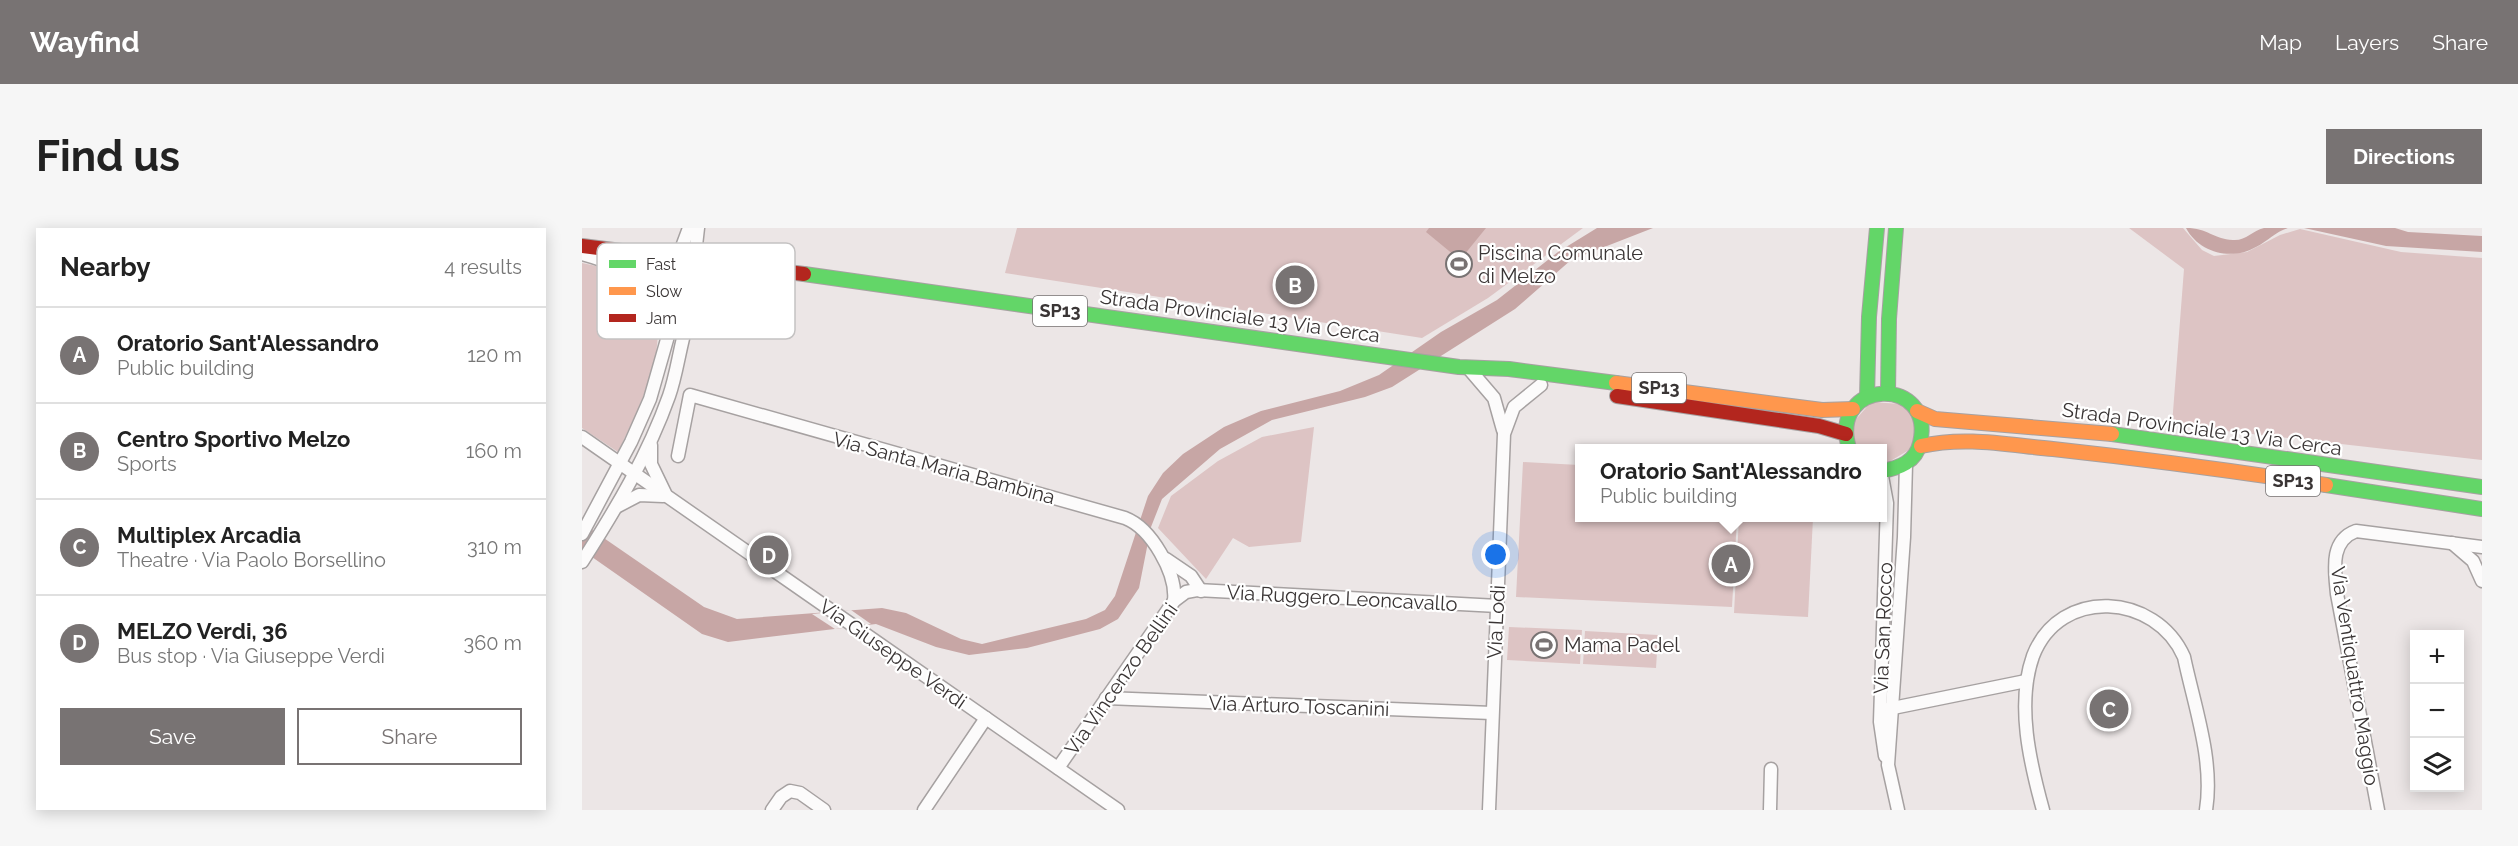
<!DOCTYPE html>
<html lang="en">
<head>
<meta charset="utf-8">
<style>
  body { margin:0; font-family:Raleway,sans-serif; background:#f6f6f6; color:#222 }
  .controls { position:absolute; right:18px; bottom:18px; display:grid; overflow:hidden; border-radius:0px; box-shadow:0 3px 15px #0003 }
  .controls button { width:54px; height:54px; display:grid; place-items:center; padding:0; border:0; border-bottom:2px solid #e0e0e0; background:#fff; color:#222; font:30px sans-serif }
  .you { position:absolute; left:914px; top:327px; width:21px; height:21px; margin:-15px; border:4px solid #fff; border-radius:50%; background:#1a73e8; box-shadow:0 0 0 9px #1a73e833 }
  .badge { display:grid; place-items:center; width:39px; height:39px; border-radius:50%; background:#787373; color:#fff; font-size:20px; font-weight:700 }
  .pin { position:absolute; translate:-50% -50%; border:3px solid #fff; box-shadow:0 2px 6px #0006 }
  .popup { position:absolute; left:993px; top:216px; width:312px; height:78px; box-sizing:border-box; display:grid; place-content:center; border-radius:0px; background:#fff; filter:drop-shadow(0 2px 4px #0005); font-size:20px; white-space:nowrap; color:#767676 }
  .popup b { font-size:22px; color:#222 }
  .popup::after { content:''; position:absolute; left:50%; top:100%; margin-left:-12px; border:12px solid transparent; border-top-color:#fff }
  .list { margin:0; padding:0; list-style:none }
  h2 { display:flex; justify-content:space-between; align-items:center; height:78px; margin:0; padding:0 24px; font-size:26px }
  h2 small { font-size:20px; font-weight:400; color:#767676 }
  .list li { display:grid; grid-template-columns:39px 1fr auto; gap:18px; align-items:center; box-sizing:border-box; height:96px; padding:0 24px; border-top:2px solid #e0e0e0 }
  .list b { display:block; font-size:22px; white-space:nowrap }
  .list p { margin:0; font-size:20px; white-space:nowrap; color:#767676 }
  .list em { font-size:20px; font-style:normal; color:#767676 }
  .actions { display:flex; gap:12px; padding:18px 24px }
  .actions a { flex:1; padding:14px 0; border:2px solid #787373; border-radius:0px; text-align:center; font-size:21px; color:#787373 }
  .actions .main { background:#787373; color:#fff }
  .icon { flex:none; width:33px; height:33px; fill:none; stroke:currentColor; stroke-width:2; stroke-linecap:round; stroke-linejoin:round }
  .map { position:relative; flex:none; width:1900px; height:582px; overflow:hidden; border-radius:0px }
  header { display:flex; align-items:center; gap:36px; box-sizing:border-box; height:84px; padding:0 30px; background:#787373; color:#fff }
  header strong { font-size:28px }
  nav { display:flex; gap:33px; margin-inline-start:auto; font-size:21px }
  .intro { display:flex; align-items:center; justify-content:space-between; box-sizing:border-box; height:144px; padding:0 36px }
  h1 { margin:0; font-size:42px }
  .button { padding:15px 27px; border-radius:0px; background:#787373; color:#fff; font-size:21px; font-weight:700 }
  main { display:flex; gap:36px; padding:0 36px }
  aside { flex:1; background:#fff; border-radius:0px; box-shadow:0 3px 15px #0003 }
  .map>svg:first-child { display:block }
</style>
</head>
<body>
<header>
<strong>Wayfind</strong>
<nav><a>Map</a><a>Layers</a><a>Share</a></nav>
</header>
<div class="intro"><h1>Find us</h1><a class="button">Directions</a></div>
<main>
<aside>
<h2>Nearby<small>4 results</small></h2>
<ul class="list">
<li><span class="badge">A</span><div><b>Oratorio Sant'Alessandro</b><p>Public building</p></div><em>120 m</em></li>
<li><span class="badge">B</span><div><b>Centro Sportivo Melzo</b><p>Sports</p></div><em>160 m</em></li>
<li><span class="badge">C</span><div><b>Multiplex Arcadia</b><p>Theatre · Via Paolo Borsellino</p></div><em>310 m</em></li>
<li><span class="badge">D</span><div><b>MELZO Verdi, 36</b><p>Bus stop · Via Giuseppe Verdi</p></div><em>360 m</em></li>
</ul>
<div class="actions"><a class="main">Save</a><a>Share</a></div>
</aside>
<div class="map">
<svg width="1900" height="582" viewBox="0 0 1900 582">
  <rect width="100%" height="100%" fill="#ece6e6"/>
  <g fill="#ddc4c4">
    <polygon points="435,0 1001,0 906,70 840,110 423,45"/>
    <polygon points="1547,0 1601,0 1620,22 1632,28 1665,24 1698,7 1718,1 1819,24 1900,30 1900,232 1590,197 1602,41"/>
    <path d="M0,35C118,56 72,150 36,224L0,200Z"/>
    <polygon points="1289,174 1319,176 1333,191 1332,219 1300,238 1300,220 1273,220 1269,197"/>
    <polygon points="732,199 719,314 667,319 651,310 624,351 576,300 589,268 636,233 680,209"/>
    <polygon points="941,234 997,237 998,290 1155,290 1150,379 934,369"/>
    <polygon points="1157,290 1231,290 1226,389 1152,385"/>
    <polygon points="927,399 1000,402 998,436 925,432"/>
    <polygon points="1003,403 1076,407 1074,440 1001,436"/>
  </g>
  <g fill="#c7a6a5">
    <polygon points="847,0 904,0 878,32 844,4"/>
    <polygon points="1015,0 1071,0 989,32 933,81 810,159 783,169 690,192 638,221 580,271 569,299 557,360 536,391 518,401 445,420 387,427 354,419 294,396 146,414 120,406 0,322 0,295 122,379 155,391 300,380 324,385 379,411 400,416 504,391 523,382 533,368 566,268 581,245 601,226 642,199 679,183 758,163 797,147 859,104 915,72 976,24"/>
    <path d="M1604,0C1626,0 1631,11 1651,12C1664,13 1670,3 1682,0C1689,0 1699,0 1706,0C1693,4 1686,13 1674,19C1650,33 1617,25 1604,0Z"/>
    <polygon points="1722,0 1813,0 1826,4 1900,8 1900,24 1804,18"/>
  </g>
  <polygon fill="#ece6e6" points="269,382 289,396 253,401 230,386"/>
  <g fill="none" stroke-linecap="round" stroke-linejoin="round">
    <defs>
      <g id="street">
        <path d="M0,26C41,37 79,56 80,103"/>
        <polyline points="107,79 116,0"/>
        <polyline points="888,142 912,170 921,202"/>
        <polyline points="0,209 536,582"/>
        <polyline points="69,217 69,236 83,265"/>
        <path d="M96,228L108,167L543,290C569,300 595,345 592,373"/>
        <polyline points="1300,248 1305,275 1298,494 1303,528"/>
        <polyline points="36,278 57,267 81,268"/>
        <polyline points="0,306 49,214 68,171 86,108 91,43 107,0"/>
        <polyline points="1870,315 1891,333 1900,353"/>
        <polyline points="584,331 609,348 619,363"/>
        <path d="M0,334C34,281 66,227 87,168C98,137 99,97 117,68C125,55 144,47 157,38"/>
        <polyline points="524,470 910,485"/>
        <polyline points="1306,481 1444,453"/>
        <polyline points="476,540 592,373 604,364 615,362 916,378"/>
        <polyline points="190,582 199,569 208,563 218,565 242,582"/>
        <polyline points="342,582 404,490"/>
        <polyline points="907,582 922,206 932,179 959,157"/>
        <polyline points="1188,582 1189,541"/>
        <polyline points="1316,582 1306,537 1322,309 1324,236"/>
        <path d="M1461,582C1448,535 1434,476 1451,428C1478,358 1574,365 1602,429C1612,477 1632,532 1624,582"/>
        <path d="M1796,582L1755,366C1753,343 1747,313 1774,303L1900,319"/>
      </g>
      <g id="fast">
        <polyline points="222,46 877,139 927,141 1034,155"/>
        <polyline points="1306,165 1307,91 1314,0"/>
        <polyline points="1285,169 1287,89 1295,0"/>
        <polyline points="1530,206 1900,259"/>
        <path d="M1267,220C1246,150 1354,147 1338,215C1334,234 1317,240 1300,243"/>
        <polyline points="1744,257 1900,281"/>
      </g>
      <g id="slow">
        <polyline points="1034,155 1240,182 1271,181"/>
        <polyline points="1335,183 1353,191 1530,206"/>
        <path d="M1339,218C1383,208 1426,217 1471,221C1562,231 1653,243 1744,257"/>
      </g>
      <g id="jam">
        <polyline points="0,18 222,46"/>
        <polyline points="1035,168 1237,198 1264,206"/>
      </g>
    </defs>
    <use href="#street" stroke="#a6a1a1" stroke-width="15"/>
    <use href="#fast" stroke="#a6a1a1" stroke-width="16"/>
    <use href="#slow" stroke="#a6a1a1" stroke-width="16"/>
    <use href="#jam" stroke="#a6a1a1" stroke-width="16"/>
    <use href="#street" stroke="#fcfbfb" stroke-width="12"/>
    <use href="#fast" stroke="#63d668" stroke-width="14"/>
    <use href="#slow" stroke="#ff974d" stroke-width="14"/>
    <use href="#jam" stroke="#b3261e" stroke-width="14"/>
  </g>
  <defs>
    <symbol id="stadium-ring" viewBox="-11 -11 22 22"><circle r="9.5" fill="#fff" stroke="#787373" stroke-width="1.5"/><path d="M0-5a6.5 5 0 1 0 0 10a6.5 5 0 1 0 0-10ZM-3.5-1.8h7v3.6h-7Z" fill="#787373"/></symbol>
  </defs>
  <g fill-rule="evenodd">
    <use href="#stadium-ring" x="862" y="21" width="30" height="30"/>
    <use href="#stadium-ring" x="947" y="402" width="30" height="30"/>
  </g>
  <g text-anchor="middle" stroke-width="4.5" stroke-linejoin="round" paint-order="stroke">
    <g fill="#fff" stroke="#757272" stroke-width="1.5">
      <rect x="451" y="68" width="54" height="30" rx="4.5"/>
      <rect x="1050" y="145" width="54" height="30" rx="4.5"/>
      <rect x="1684" y="238" width="54" height="30" rx="4.5"/>
    </g>
    <g font-size="18" font-weight="bold" fill="#3a3535">
      <text x="478" y="89">SP13</text>
      <text x="1077" y="166">SP13</text>
      <text x="1711" y="259">SP13</text>
    </g>
    <g font-size="20" fill="#3a3535" stroke="#fff" text-anchor="start">
      <text x="896" y="32">Piscina Comunale<tspan x="896" dy="23">di Melzo</tspan></text>
      <text x="982" y="424">Mama Padel</text>
    </g>
    <g font-size="20" fill="#3a3535" stroke="#fff">
      <text transform="translate(658 88) rotate(8)" y="7">Strada Provinciale 13 Via Cerca</text>
      <text transform="translate(1620 201) rotate(8)" y="7">Strada Provinciale 13 Via Cerca</text>
      <text transform="translate(362 240) rotate(15)" y="7">Via Santa Maria Bambina</text>
      <text transform="translate(760 370) rotate(3)" y="7">Via Ruggero Leoncavallo</text>
      <text transform="translate(914 394) rotate(-87)" y="7">Via Lodi</text>
      <text transform="translate(1301 400) rotate(-88)" y="7">Via San Rocco</text>
      <text transform="translate(311 426) rotate(35)" y="7">Via Giuseppe Verdi</text>
      <text transform="translate(1773 448) rotate(81)" y="7">Via Ventiquattro Maggio</text>
      <text transform="translate(539 451) rotate(-55)" y="7">Via Vincenzo Bellini</text>
      <text transform="translate(717 478) rotate(2)" y="7">Via Arturo Toscanini</text>
    </g>
  </g>
  <rect x="15" y="15" width="198" height="96" rx="9" fill="#fff" stroke="#c4c2c2" stroke-width="1.5"/>
  <rect x="27" y="32" width="27" height="8" fill="#63d668"/>
  <rect x="27" y="59" width="27" height="8" fill="#ff974d"/>
  <rect x="27" y="86" width="27" height="8" fill="#b3261e"/>
  <g font-size="16" fill="#3a3535">
    <text x="64" y="42">Fast</text>
    <text x="64" y="69">Slow</text>
    <text x="64" y="96">Jam</text>
  </g>
</svg>
<div class="controls">
<button>+</button>
<button>−</button>
<button><svg class="icon" aria-label="layers" viewBox="0 0 24 24"><path d="M12 4l9 5-9 5-9-5zM3 14l9 5 9-5"/></svg></button>
</div>
<div class="you"></div>
<div class="pin badge" style="left:1149px;top:336px">A</div>
<div class="popup"><b>Oratorio Sant'Alessandro</b>Public building</div>
<div class="pin badge" style="left:713px;top:57px">B</div>
<div class="pin badge" style="left:1527px;top:481px">C</div>
<div class="pin badge" style="left:187px;top:327px">D</div>
</div>
</main>
</body>
</html>
